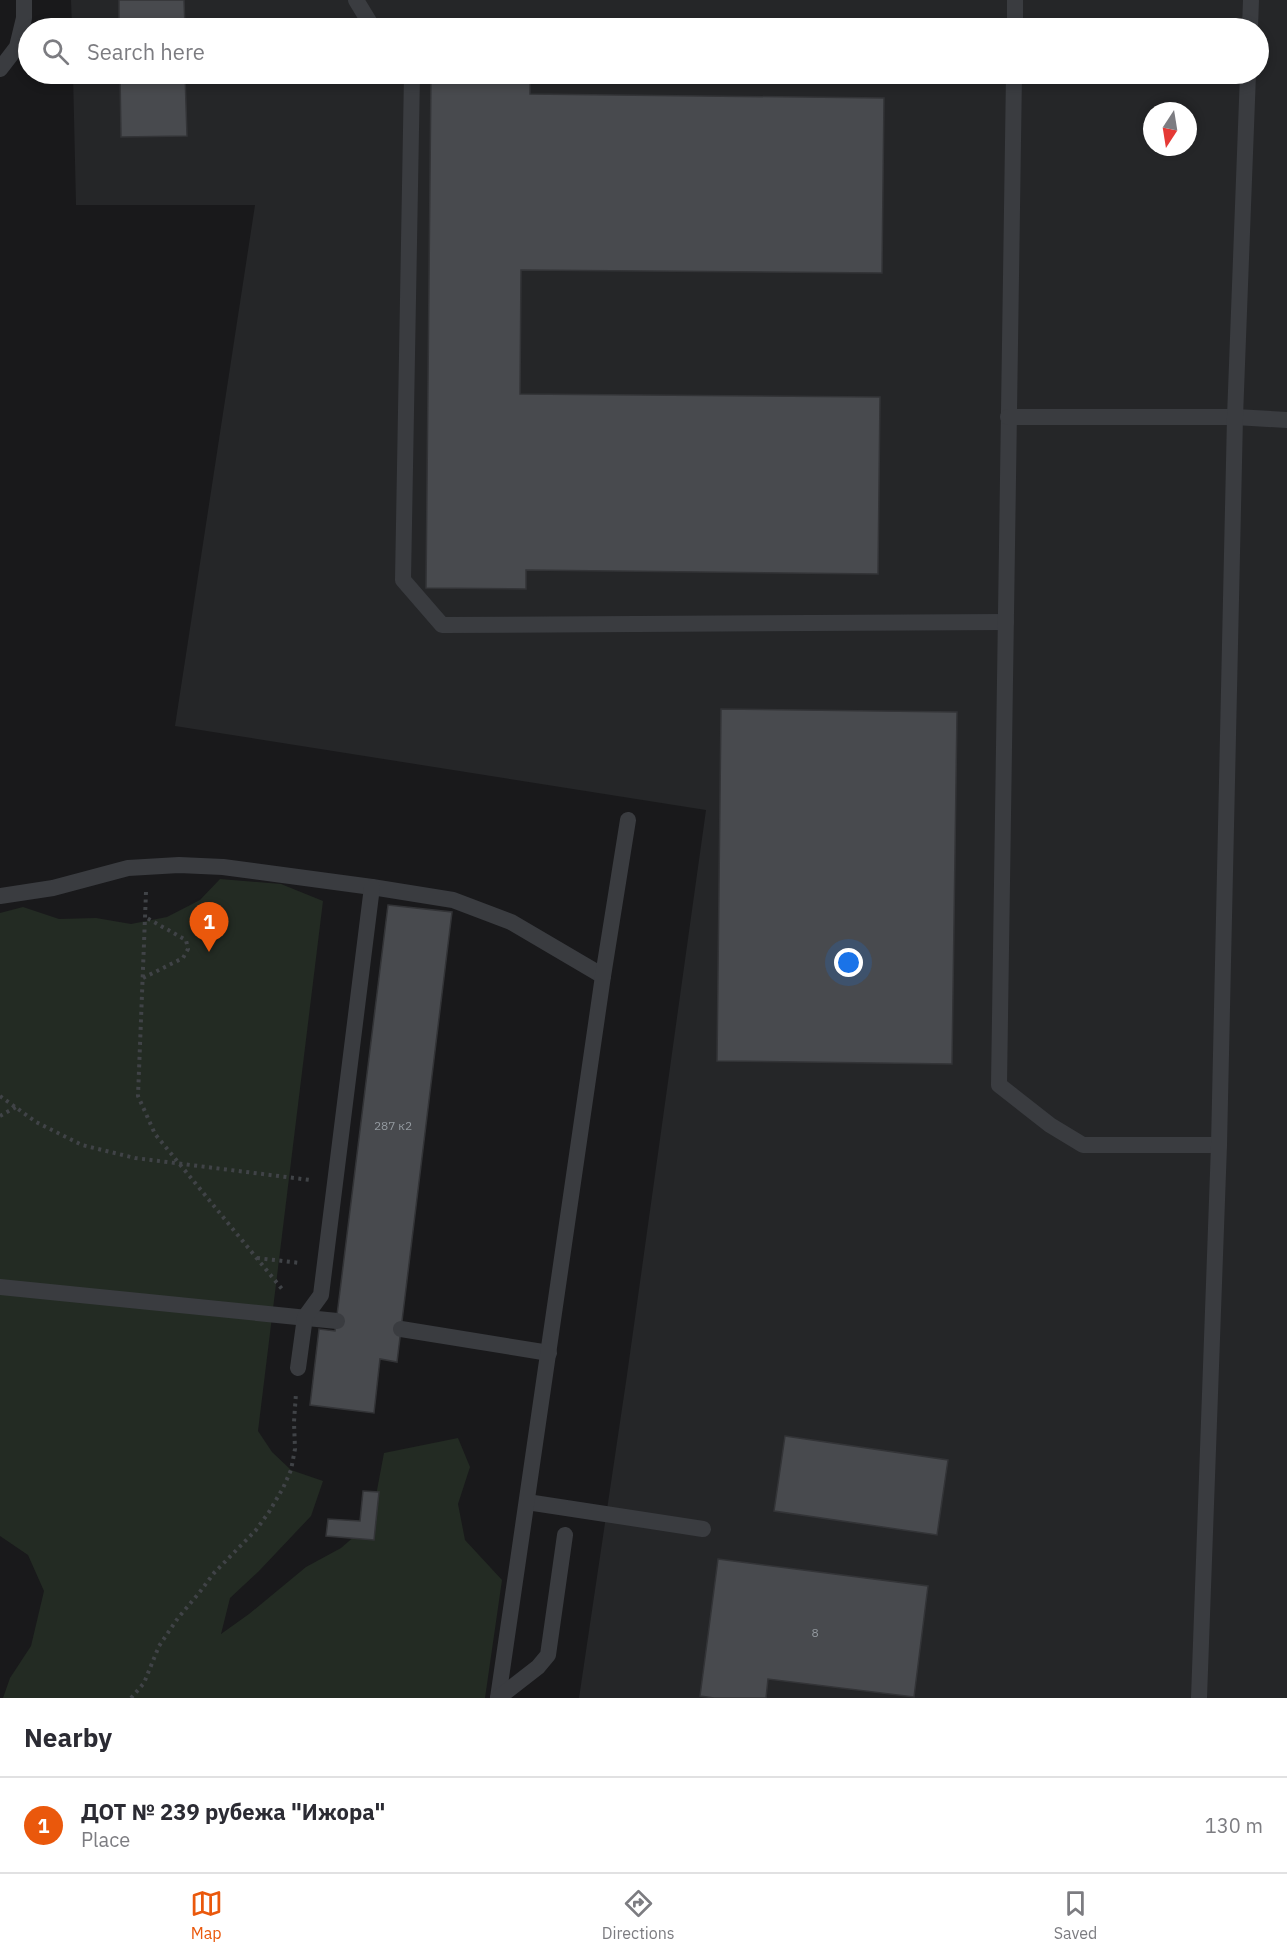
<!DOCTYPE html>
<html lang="en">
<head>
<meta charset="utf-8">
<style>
  body { margin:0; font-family:"IBM Plex Sans",sans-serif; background:#f2f2f3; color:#2b2b33 }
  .compass { position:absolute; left:1143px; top:102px; width:54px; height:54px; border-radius:50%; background:#fff; box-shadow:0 3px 9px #0003; rotate:192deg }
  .you { position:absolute; left:849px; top:963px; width:21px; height:21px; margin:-15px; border:4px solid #fff; border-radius:50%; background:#1a73e8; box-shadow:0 0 0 9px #1a73e833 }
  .badge { display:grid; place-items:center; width:39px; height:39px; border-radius:50%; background:#ea580c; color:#fff; font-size:20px; font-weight:700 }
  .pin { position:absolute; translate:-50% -50px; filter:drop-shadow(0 2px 3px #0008) }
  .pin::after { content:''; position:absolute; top:32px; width:21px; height:18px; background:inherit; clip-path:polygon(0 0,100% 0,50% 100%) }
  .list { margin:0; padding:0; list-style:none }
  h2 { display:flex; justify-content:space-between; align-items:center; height:78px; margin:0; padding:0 24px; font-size:26px }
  h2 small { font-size:20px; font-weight:400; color:#7c7c81 }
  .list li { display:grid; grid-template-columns:39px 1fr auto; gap:18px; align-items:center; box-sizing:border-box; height:96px; padding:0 24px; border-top:2px solid #e1e1e2 }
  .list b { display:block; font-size:22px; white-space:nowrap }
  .list p { margin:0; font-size:20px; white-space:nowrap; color:#7c7c81 }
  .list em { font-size:20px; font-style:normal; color:#7c7c81 }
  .icon { flex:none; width:33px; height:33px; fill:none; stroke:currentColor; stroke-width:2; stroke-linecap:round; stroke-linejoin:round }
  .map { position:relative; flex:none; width:1287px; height:1698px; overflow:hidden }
  .search { position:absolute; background:#fff; box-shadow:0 3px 9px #0003; left:18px; right:18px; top:18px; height:66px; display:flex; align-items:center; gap:15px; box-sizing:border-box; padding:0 21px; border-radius:33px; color:#7c7c81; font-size:22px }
  .sheet { height:174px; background:#fff }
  nav { display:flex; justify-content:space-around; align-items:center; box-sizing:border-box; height:84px; border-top:2px solid #e1e1e2; background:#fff; font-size:16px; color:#7c7c81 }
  nav a { display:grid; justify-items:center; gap:3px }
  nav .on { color:#ea580c }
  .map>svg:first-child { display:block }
</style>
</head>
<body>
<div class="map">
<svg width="1287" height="1698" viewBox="0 0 1287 1698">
  <rect width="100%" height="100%" fill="#19191b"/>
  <path fill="#252628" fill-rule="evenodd" d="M71,0H1287V1698H579L627,1375L706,810L175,726L255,205H76L73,74H1258V28H72ZM1152,111H1188V147H1152Z"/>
  <polygon fill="#232b23" points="220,879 281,884 323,901 258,1431 272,1452 291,1470 323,1481 311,1516 259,1571 230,1598 221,1634 249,1614 306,1567 341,1548 371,1522 384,1453 458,1438 470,1467 458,1504 465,1540 502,1580 485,1698 3,1698 10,1678 31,1646 44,1591 28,1555 0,1536 0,913 23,907 59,919 96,918 131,924 167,917 200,900"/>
  <g fill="#484a4e" stroke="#333437" stroke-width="1.5">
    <polygon points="119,0 184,0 185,28 119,28"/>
    <polygon points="120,74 185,74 187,136 121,137"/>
    <polygon points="431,74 530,75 530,94 884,98 882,273 521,270 520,394 880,397 878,574 526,570 526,589 426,588"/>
    <polygon points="721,709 957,712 952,1064 717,1061"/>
    <polygon points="388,905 452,912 397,1362 380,1359 374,1413 310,1405 319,1329 335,1331"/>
    <polygon points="785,1436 948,1460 937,1535 774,1511"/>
    <polygon points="363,1491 379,1492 374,1540 326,1536 328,1519 360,1521"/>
    <polygon points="718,1559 928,1586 914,1697 768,1679 766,1698 714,1698 700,1696"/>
  </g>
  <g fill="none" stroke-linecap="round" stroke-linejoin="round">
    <g stroke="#404347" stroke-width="4" stroke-dasharray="3 4.5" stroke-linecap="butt">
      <polyline points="146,892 138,1096 155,1134 282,1289"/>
      <polyline points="143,978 183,958 188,949 186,940 145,917"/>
      <polyline points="0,1096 36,1122 82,1145 135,1158 310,1180"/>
      <polyline points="0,1116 16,1107"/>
      <polyline points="257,1258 300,1263"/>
      <polyline points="131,1698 144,1683 159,1646 178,1618 199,1593 214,1573 256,1530 269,1512 283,1488 291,1470 295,1449 294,1422 296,1393"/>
    </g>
    <g stroke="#3a3c40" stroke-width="16">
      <polyline points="356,0 373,28"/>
      <polyline points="1015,28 1015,0"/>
      <polyline points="1250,28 1251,0"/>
      <polyline points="0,69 17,47 24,18 24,0"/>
      <polyline points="412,74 403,580 442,625 1006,622"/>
      <polyline points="1014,74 999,1085 1050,1125 1083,1145 1219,1145"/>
      <polyline points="1008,417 1235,417 1287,420"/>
      <polyline points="0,896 53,888 128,868 179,865 223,867 372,887 453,900 511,922 603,976"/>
      <polyline points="0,1287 337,1321"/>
      <polyline points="401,1329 549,1353"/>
      <polyline points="298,1368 305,1317 321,1295 372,887"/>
      <polyline points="527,1502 703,1529"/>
      <polyline points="498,1698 603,976 628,820"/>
      <polyline points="498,1698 538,1667 548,1655 565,1535"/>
      <polyline points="1199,1698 1219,1145 1235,417 1248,74"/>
    </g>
  </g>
  <g text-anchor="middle" stroke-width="5" stroke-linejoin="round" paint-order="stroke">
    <g font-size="12" fill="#93999f">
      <text x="393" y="1130">287 к2</text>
      <text x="815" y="1637">8</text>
    </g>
  </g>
</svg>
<svg class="compass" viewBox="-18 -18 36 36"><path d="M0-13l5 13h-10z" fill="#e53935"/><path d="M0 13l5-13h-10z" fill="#7c7c81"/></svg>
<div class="you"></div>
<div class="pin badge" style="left:209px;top:952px">1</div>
<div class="search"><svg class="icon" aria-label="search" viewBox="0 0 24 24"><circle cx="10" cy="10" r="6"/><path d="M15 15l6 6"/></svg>Search here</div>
</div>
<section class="sheet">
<h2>Nearby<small></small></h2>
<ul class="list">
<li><span class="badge">1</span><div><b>ДОТ № 239 рубежа &quot;Ижора&quot;</b><p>Place</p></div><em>130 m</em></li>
</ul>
</section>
<nav>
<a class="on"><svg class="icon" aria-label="map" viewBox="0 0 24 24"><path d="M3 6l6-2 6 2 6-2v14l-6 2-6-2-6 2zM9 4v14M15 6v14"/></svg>Map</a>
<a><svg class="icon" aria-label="directions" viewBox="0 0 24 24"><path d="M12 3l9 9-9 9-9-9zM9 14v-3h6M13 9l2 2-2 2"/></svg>Directions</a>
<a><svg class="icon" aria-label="saved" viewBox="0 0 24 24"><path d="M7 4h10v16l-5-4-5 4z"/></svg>Saved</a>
</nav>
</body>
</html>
